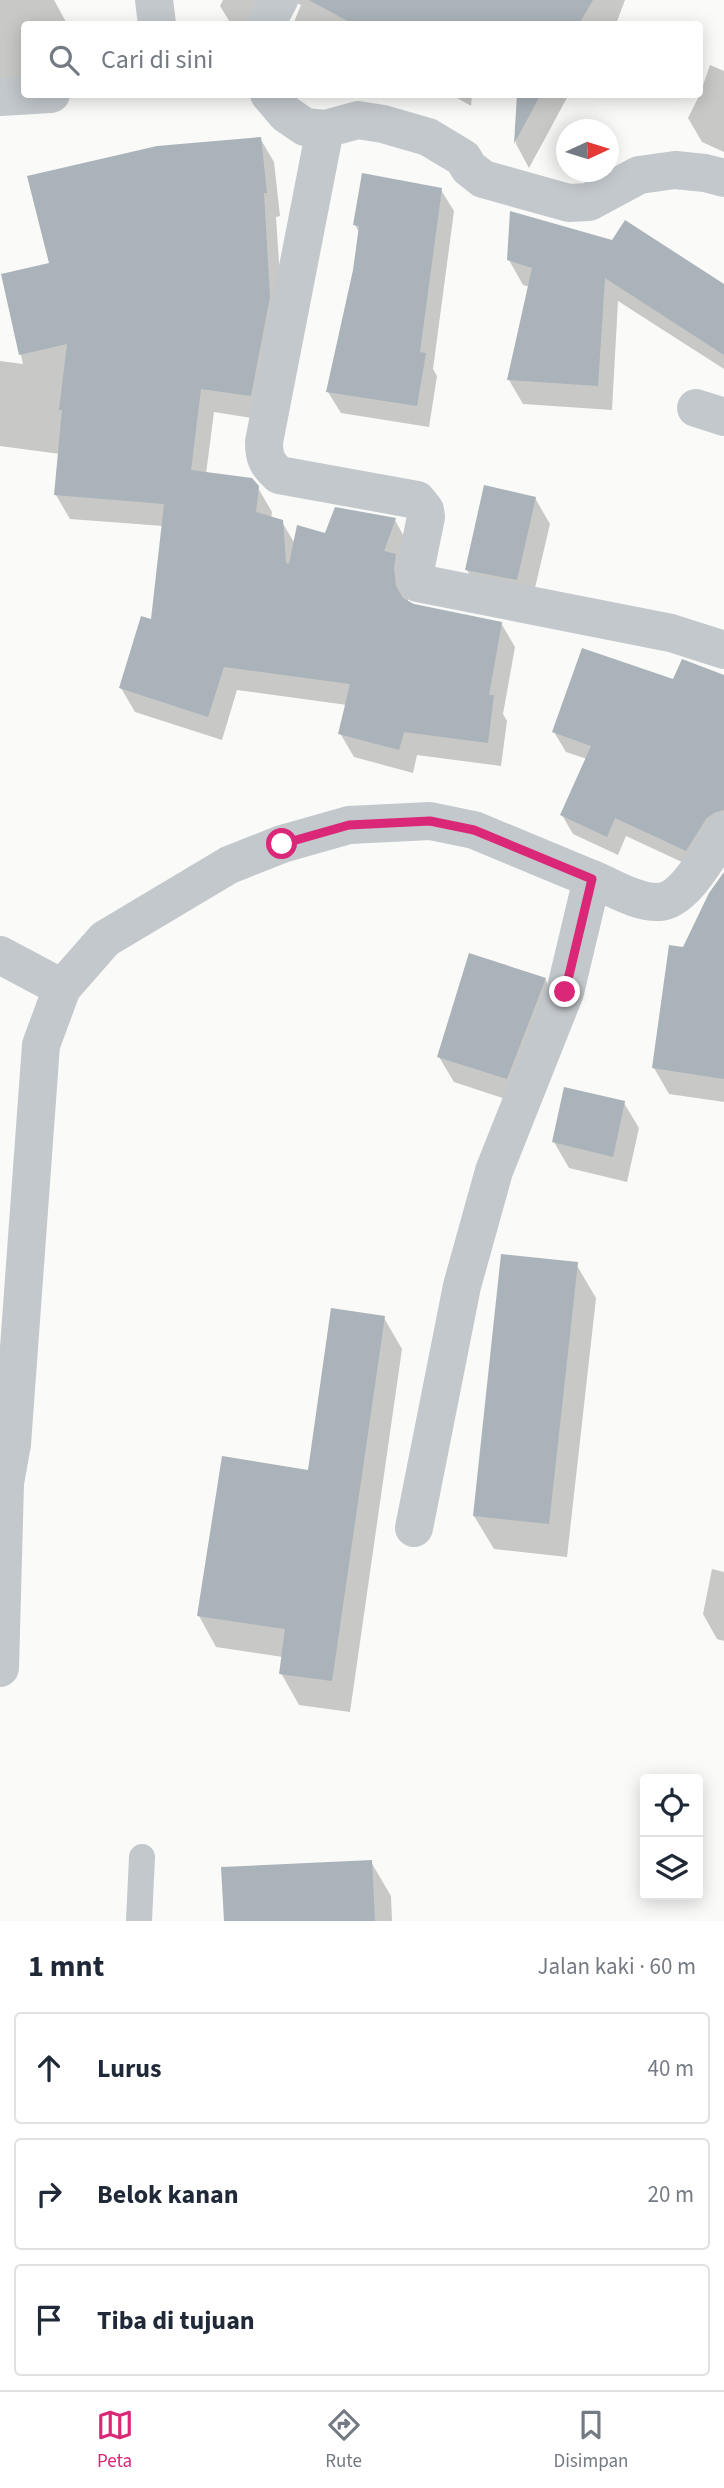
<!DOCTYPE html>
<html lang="id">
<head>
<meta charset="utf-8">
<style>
  body { margin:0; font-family:"Source Sans 3",sans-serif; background:#f6f6f7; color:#1f2937 }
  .controls { position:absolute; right:21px; bottom:21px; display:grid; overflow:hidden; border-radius:7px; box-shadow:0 4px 18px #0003 }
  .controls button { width:63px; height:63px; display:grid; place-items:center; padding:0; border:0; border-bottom:2px solid #e0e1e3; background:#fff; color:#1f2937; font:35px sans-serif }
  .compass { position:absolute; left:556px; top:119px; width:63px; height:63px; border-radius:50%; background:#fff; box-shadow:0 4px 18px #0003; rotate:86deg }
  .stop { position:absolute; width:21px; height:21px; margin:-16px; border:5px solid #db2777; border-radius:50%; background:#fff }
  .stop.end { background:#db2777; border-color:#fff; box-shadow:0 2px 7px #0008 }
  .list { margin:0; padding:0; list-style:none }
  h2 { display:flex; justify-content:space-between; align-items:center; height:91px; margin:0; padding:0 28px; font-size:30px }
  h2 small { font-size:23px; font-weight:400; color:#747a83 }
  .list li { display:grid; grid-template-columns:46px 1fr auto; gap:21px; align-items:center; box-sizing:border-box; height:112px; margin:0 14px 14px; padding:0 14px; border:2px solid #e0e1e3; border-radius:7px }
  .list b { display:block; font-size:26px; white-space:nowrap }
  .list em { font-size:23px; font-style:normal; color:#747a83 }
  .icon { flex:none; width:38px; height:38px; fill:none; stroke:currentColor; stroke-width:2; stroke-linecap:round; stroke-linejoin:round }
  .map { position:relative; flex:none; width:724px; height:1921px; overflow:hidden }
  .search { position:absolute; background:#fff; box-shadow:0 4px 18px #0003; left:21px; right:21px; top:21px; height:77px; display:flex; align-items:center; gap:18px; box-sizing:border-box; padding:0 24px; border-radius:7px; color:#747a83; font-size:26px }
  .sheet { height:469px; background:#fff }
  nav { display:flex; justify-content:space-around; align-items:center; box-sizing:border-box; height:98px; border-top:2px solid #e0e1e3; background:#fff; font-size:19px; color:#747a83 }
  nav a { display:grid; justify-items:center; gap:4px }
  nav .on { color:#db2777 }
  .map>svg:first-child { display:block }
</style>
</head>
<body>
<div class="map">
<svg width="724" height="1921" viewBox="0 0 724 1921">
  <rect width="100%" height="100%" fill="#fafaf8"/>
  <g fill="#0003">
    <polygon points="0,0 54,0 66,22 67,24 24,24 24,85 0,86"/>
    <polygon points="223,0 625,0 616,24 296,24 294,22 301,5 295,3 270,24 231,24 220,6"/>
    <polygon points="710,65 724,71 724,152 702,142 688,118 700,94"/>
    <polygon points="450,94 472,94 471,106"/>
    <polygon points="519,94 569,94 529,168 516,144"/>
    <polygon points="260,138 274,162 280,216 276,217 283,322 264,420 214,412 206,474 258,488 272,512 271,519 282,522 295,544 395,520 408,544 408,603 501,623 515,647 503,714 507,721 501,766 417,755 413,773 354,757 340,733 347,705 237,690 222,740 135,712 121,688 152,621 163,526 70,519 56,495 60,454 0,446 0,361 23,364 3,275 51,264"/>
    <polygon points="441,190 454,211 433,369 437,376 429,427 341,413 328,392 355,271 360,234 355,225"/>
    <polygon points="509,260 724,286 724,369 618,301 612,410 523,404 509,380 530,287 523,285"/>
    <polygon points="535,498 550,524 531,605 481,595 467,570"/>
    <polygon points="724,677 724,824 697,869 626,836 618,855 573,834 562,815 587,759 566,752 554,732 674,681"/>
    <polygon points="724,874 724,1102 669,1094 654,1068 684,949"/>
    <polygon points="545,979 559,1004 521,1104 454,1082 439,1057"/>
    <polygon points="624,1103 639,1128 627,1182 569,1168 554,1142"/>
    <polygon points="576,1264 596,1298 567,1557 494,1549 474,1516"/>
    <polygon points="384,1318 402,1349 350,1712 299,1705 281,1673 283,1657 216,1647 199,1616 310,1472"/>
    <polygon points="712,1569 724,1572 724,1641 717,1639 703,1614"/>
    <polygon points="371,1862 391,1896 392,1921 225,1921"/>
  </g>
  <g fill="#aab3b9">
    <polygon points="309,0 593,0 579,24 353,24"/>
    <polygon points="517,94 541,94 514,144"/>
    <polygon points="261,137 267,193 264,193 270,297 251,396 201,389 191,470 252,478 259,486 256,512 283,520 286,563 289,564 297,525 325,533 335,507 396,518 384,551 396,554 394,568 396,586 403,598 414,604 502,622 489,695 494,695 488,743 404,732 399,750 338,734 350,684 224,667 208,717 119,688 141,616 151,619 164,504 54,495 62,410 59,410 67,344 19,355 1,274 49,263 27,176 157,146"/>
    <polygon points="362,173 442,188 420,352 426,353 417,406 326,392 353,270 359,226 353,225"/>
    <polygon points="510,211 612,240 625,220 724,284 724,355 605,278 598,386 507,380 532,268 507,260"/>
    <polygon points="484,485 536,497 517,580 465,570"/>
    <polygon points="582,648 673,679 682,659 724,675 724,810 714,813 706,819 686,851 615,818 607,837 560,815 591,746 552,732"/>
    <polygon points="724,872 724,1079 652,1068 669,945 683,947 709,893"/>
    <polygon points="469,953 546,978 507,1079 437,1057"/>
    <polygon points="564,1087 625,1101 613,1157 552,1142"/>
    <polygon points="501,1254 578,1262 549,1524 473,1516"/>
    <polygon points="331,1308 385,1316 332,1681 279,1674 285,1629 197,1616 222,1456 308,1470"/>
    <polygon points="372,1860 375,1921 224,1921 221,1867"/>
  </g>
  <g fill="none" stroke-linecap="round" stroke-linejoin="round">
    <polyline stroke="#c3c8cc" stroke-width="26" points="139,1921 142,1857"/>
    <g stroke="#c3c8cc" stroke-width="38">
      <polyline points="154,0 157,24"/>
      <polyline points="266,24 279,0"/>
      <polyline points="269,94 286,114 305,127 325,129 358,120 383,124 428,137 463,158 469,168 483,179 569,203 589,202 639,175 675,170 705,173 724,178"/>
      <polyline points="0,97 51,94"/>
      <path d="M325,129L264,442C264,458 267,464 279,475L417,500L425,510L426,517L416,566L418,583L671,633L724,650"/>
      <polyline points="696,408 724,417"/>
      <path d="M592,879C612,887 637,903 659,902C685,901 710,852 724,832"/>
      <polyline points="0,955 62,988"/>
      <polyline points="12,1444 41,1045 62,988 105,939 229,865 282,844 349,825 430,821 474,830 592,879 565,992 494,1171 462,1286 414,1528"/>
    </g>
    <polyline stroke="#c3c8cc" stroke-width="38" points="0,1442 12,1444 5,1483 0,1668"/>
  </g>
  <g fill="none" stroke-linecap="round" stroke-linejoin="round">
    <polyline stroke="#db2777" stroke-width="9" points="282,844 349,825 430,821 474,830 592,879 565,992"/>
  </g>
</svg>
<div class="controls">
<button><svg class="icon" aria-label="locate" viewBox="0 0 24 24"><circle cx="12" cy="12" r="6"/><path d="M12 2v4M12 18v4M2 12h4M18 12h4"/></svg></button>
<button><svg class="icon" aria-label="layers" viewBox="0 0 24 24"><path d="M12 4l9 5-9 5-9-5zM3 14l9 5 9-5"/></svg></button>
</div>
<svg class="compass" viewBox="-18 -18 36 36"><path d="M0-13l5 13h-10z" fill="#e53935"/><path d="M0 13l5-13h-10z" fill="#747a83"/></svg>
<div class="stop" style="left:282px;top:844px"></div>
<div class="stop end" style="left:565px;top:992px"></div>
<div class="search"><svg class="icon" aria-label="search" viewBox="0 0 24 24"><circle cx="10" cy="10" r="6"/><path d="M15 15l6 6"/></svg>Cari di sini</div>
</div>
<section class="sheet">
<h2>1 mnt<small>Jalan kaki · 60 m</small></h2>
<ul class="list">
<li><svg class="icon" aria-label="ahead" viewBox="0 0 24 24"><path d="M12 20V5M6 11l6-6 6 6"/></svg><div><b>Lurus</b></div><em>40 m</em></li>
<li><svg class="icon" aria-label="right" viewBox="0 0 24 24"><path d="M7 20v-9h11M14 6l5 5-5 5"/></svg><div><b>Belok kanan</b></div><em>20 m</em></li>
<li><svg class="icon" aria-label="arrive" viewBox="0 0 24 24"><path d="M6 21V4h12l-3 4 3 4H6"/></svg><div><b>Tiba di tujuan</b></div></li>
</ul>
</section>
<nav>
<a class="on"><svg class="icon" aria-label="map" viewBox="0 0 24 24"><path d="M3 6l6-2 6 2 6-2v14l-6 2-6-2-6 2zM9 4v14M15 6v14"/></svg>Peta</a>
<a><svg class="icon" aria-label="directions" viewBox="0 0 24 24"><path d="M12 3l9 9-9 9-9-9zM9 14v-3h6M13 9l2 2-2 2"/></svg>Rute</a>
<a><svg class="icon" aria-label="saved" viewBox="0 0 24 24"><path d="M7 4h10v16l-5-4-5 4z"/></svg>Disimpan</a>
</nav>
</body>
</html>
